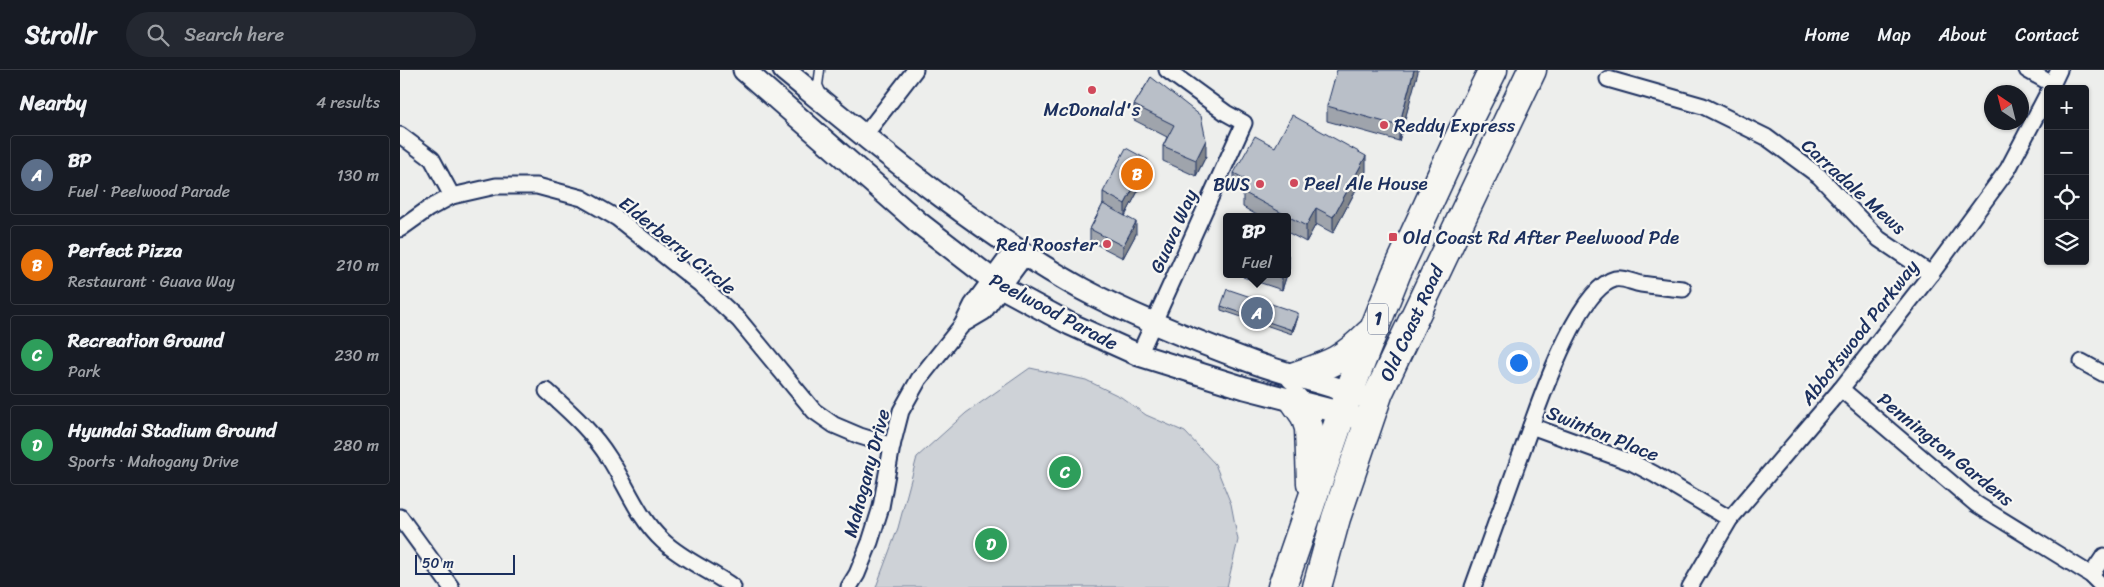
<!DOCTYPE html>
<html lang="en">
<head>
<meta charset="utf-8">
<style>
  body { margin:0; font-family:Sriracha,sans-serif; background:#242831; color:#f1f3f6 }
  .controls { position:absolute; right:15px; top:15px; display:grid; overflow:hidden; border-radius:5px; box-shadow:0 1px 4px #0004 }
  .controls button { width:45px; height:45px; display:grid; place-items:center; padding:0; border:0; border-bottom:1px solid #363941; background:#171b24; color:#f1f3f6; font:25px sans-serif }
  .compass { position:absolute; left:1584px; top:15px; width:45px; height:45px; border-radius:50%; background:#171b24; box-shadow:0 1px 4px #0004; rotate:325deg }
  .scale { position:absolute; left:15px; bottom:12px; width:100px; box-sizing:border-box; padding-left:5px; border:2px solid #1b2f5e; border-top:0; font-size:14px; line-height:18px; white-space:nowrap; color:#1b2f5e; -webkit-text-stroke:4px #f6f6f2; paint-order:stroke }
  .you { position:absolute; left:1118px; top:292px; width:18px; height:18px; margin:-12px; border:4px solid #fff; border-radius:50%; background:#1a73e8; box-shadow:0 0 0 8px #1a73e833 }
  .badge { display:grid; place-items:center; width:32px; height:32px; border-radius:50%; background:#7c3aed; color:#fff; font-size:16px; font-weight:700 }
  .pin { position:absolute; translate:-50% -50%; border:2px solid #fff; box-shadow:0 1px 5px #0006 }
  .popup { position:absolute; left:823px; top:143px; width:68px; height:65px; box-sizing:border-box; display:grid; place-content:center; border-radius:5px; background:#171b24; filter:drop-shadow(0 1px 4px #0005); font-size:16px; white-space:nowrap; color:#9ea1a6 }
  .popup b { font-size:19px; color:#f1f3f6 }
  .popup::after { content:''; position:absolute; left:50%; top:100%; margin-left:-10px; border:10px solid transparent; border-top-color:#171b24 }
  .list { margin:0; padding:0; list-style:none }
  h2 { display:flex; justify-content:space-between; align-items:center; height:65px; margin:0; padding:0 20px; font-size:21px }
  h2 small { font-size:16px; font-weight:400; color:#9ea1a6 }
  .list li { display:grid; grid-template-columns:32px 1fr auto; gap:15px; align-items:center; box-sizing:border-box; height:80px; margin:0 10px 10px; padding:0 10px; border:1px solid #363941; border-radius:5px }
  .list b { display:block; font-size:19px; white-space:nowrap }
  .list p { margin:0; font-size:16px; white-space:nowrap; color:#9ea1a6 }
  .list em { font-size:16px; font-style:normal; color:#9ea1a6 }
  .icon { flex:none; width:28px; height:28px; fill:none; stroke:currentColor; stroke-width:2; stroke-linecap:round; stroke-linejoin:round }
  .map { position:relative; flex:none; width:1704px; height:517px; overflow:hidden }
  header { display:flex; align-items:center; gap:30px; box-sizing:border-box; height:70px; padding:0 25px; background:#171b24; border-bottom:1px solid #363941 }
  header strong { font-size:24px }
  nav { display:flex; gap:28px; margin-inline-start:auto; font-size:18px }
  .search { width:350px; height:45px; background:#242831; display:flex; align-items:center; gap:12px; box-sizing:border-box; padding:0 18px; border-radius:28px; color:#9ea1a6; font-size:19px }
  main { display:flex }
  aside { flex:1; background:#171b24 }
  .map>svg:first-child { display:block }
</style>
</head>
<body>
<header>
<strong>Strollr</strong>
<div class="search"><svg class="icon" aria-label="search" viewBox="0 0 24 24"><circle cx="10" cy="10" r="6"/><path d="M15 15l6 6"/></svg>Search here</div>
<nav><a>Home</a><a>Map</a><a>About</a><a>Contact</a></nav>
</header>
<main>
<aside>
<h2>Nearby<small>4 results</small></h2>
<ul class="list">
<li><span class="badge" style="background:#5c6f8a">A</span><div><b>BP</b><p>Fuel · Peelwood Parade</p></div><em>130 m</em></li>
<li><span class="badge" style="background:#e8710a">B</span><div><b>Perfect Pizza</b><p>Restaurant · Guava Way</p></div><em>210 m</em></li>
<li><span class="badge" style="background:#2e9e5b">C</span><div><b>Recreation Ground</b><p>Park</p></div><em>230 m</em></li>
<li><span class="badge" style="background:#2e9e5b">D</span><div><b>Hyundai Stadium Ground</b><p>Sports · Mahogany Drive</p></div><em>280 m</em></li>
</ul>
</aside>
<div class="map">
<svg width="1704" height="517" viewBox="0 0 1704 517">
  <rect width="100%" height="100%" fill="#edeeec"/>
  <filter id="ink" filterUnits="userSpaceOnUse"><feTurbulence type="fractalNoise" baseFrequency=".02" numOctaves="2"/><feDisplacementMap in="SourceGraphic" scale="10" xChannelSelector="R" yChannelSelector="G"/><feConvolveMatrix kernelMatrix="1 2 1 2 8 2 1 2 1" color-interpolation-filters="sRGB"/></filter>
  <g filter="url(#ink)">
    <polygon fill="#ced2d7" stroke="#74809a" points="630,298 686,310 721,327 746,345 785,362 815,394 831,434 838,470 827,517 476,517 498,458 517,387 566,343"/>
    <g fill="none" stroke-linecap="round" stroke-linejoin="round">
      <defs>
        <polyline id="lane" points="420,0 418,15 421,22"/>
        <g id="street">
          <polyline points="1627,0 1652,14"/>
          <polyline points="1208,9 1303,36 1366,67 1419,106 1479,169 1531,204"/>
          <polyline points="1650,19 1659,0"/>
          <polyline points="0,65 32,89 52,126"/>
          <polyline points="464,66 515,0"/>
          <polyline points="0,159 28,139 52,126 96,116 137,116 182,128 217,148 300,214 339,250 414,341 434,355 460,366 492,376"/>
          <polyline points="562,255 584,242 626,185"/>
          <polyline points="739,285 844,53 826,43 767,0"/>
          <polyline points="1682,292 1704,304"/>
          <polyline points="1441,319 1576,434 1691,505 1703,517"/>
          <path d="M147,321C170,342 192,361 209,388C227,416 238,448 263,471C283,490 311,501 333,517"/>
          <path d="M1131,356C1143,323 1179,218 1215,209C1223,207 1233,213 1241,214C1255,216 1269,218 1283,219"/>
          <polyline points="0,447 51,517"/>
          <polyline points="1691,505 1704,486"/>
          <polyline points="449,517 457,504 470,472 481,437 492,376 501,341 519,309 562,255 572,235 614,178"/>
          <polyline points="1073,517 1131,356 1233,393 1254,404 1330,449"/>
          <polyline points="1290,517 1330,449 1441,319 1531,204 1608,99 1648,23"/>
        </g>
        <g id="secondary">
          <polyline points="344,0 519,153 603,218 670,254 739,285 845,318 942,343 967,351"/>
          <path d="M384,0C479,78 574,159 682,219C736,248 795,271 852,292C889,305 927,314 964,327"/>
        </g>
        <g id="highway">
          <path d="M895,306C931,294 942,291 969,264"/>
          <polyline points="894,330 905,346 909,358 911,413"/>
          <polyline points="882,517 949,322 996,204 1055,76 1093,0"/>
          <polyline points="917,517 936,448 979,322 1132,0"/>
        </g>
      </defs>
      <use href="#lane" stroke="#1b2f5e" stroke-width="11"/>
      <use href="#street" stroke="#1b2f5e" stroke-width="19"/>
      <use href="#secondary" stroke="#1b2f5e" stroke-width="25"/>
      <use href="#highway" stroke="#1b2f5e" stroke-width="31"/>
      <use href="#lane" stroke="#f6f6f2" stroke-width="8"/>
      <use href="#street" stroke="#f6f6f2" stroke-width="15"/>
      <use href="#secondary" stroke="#f6f6f2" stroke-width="21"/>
      <use href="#highway" stroke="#f6f6f2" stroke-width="28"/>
    </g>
    <g fill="#9fa4ac" stroke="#1b2f5e">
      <polygon points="1018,0 999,71 927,51 927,36"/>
      <polygon points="751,7 806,86 796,106 763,91 763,76 767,67 734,50 734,35"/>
      <polygon points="875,77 966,101 933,163 916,154 906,172 887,162 887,147 860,147 843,137 843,124 834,119 834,103"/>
      <polygon points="748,102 725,146 736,164 723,188 690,171 690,159 703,134 703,122"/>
      <polygon points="889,198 882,220 843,207 843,204 887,204"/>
      <polygon points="821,236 898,247 892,264 821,240"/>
    </g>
    <g fill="#82868c" stroke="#1b2f5e">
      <polygon points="1014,0 1018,0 1018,2 999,71 999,56"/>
      <polygon points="806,70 806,86 796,106 796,90"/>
      <polygon points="966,86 966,101 933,163 933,147"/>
      <polygon points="748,90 748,102 725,146 725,134"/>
      <polygon points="916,138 916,154 906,172 906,156"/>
      <polygon points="736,152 736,164 723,188 723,176"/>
      <polygon points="889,186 889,198 882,220 882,208 883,204 887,204 887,193"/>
      <polygon points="898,243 898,247 892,264 892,260"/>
    </g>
    <g fill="#b9bfc8" stroke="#1b2f5e">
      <polygon points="937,0 1014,0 999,56 927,36"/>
      <polygon points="751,7 801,46 806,70 796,90 763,76 774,55 734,35"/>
      <polygon points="892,45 966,86 933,147 916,138 906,156 843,122 848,111 834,103 855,66 875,77"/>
      <polygon points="726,78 748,90 725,134 703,122"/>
      <polygon points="703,134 736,152 723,176 690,159"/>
      <polygon points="887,185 889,186 887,193"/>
      <polygon points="870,204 883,204 882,208"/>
      <polygon points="827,219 898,243 892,260 821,236"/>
    </g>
  </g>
  <g fill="#d1495b" stroke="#f6f6f2" stroke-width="2">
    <circle cx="692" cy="20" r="5"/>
    <circle cx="984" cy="55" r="5"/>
    <circle cx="894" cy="113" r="5"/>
    <circle cx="860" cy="114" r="5"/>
    <rect x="988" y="162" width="10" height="10" rx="2.5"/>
    <circle cx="707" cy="174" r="5"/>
  </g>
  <g text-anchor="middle" stroke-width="4.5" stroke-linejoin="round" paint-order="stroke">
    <rect fill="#f6f6f2" stroke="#5d6b8a" stroke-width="1" x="968" y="233.5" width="20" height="31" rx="4"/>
    <g font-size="18" font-weight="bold" fill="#1b2f5e">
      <text x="978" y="255">1</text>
    </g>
    <g font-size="19" fill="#1b2f5e" stroke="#f6f6f2" text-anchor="start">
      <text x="692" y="46" text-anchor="middle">McDonald's</text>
      <text x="994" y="62">Reddy Express</text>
      <text x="904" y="120">Peel Ale House</text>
      <text x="850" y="121" text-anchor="end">BWS</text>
      <text x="1003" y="174">Old Coast Rd After Peelwood Pde</text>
      <text x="697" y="181" text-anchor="end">Red Rooster</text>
    </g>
    <g font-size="19" fill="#1b2f5e" stroke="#f6f6f2">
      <text transform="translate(1454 116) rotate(42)" y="7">Carradale Mews</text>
      <text transform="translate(773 161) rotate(-66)" y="7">Guava Way</text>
      <text transform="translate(278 175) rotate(39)" y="7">Elderberry Circle</text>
      <text transform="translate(654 241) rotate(28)" y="7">Peelwood Parade</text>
      <text transform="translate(1011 253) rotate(-65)" y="7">Old Coast Road</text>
      <text transform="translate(1459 262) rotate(-52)" y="7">Abbotswood Parkway</text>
      <text transform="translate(1203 363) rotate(22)" y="7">Swinton Place</text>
      <text transform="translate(1546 379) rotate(39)" y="7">Pennington Gardens</text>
      <text transform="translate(466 403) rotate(-75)" y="7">Mahogany Drive</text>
    </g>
  </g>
</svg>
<div class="controls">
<button>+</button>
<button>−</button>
<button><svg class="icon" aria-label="locate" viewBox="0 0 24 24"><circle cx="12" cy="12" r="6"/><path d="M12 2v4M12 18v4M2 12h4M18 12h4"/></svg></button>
<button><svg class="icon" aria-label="layers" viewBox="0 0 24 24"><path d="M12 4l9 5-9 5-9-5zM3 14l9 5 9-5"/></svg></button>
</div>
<svg class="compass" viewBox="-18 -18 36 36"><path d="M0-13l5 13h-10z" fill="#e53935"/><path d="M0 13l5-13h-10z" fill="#9ea1a6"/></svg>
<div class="scale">50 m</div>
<div class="you"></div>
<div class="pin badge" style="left:857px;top:243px;background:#5c6f8a">A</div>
<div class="popup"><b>BP</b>Fuel</div>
<div class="pin badge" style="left:737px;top:104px;background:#e8710a">B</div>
<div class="pin badge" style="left:665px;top:402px;background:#2e9e5b">C</div>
<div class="pin badge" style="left:591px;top:474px;background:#2e9e5b">D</div>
</div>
</main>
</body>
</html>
